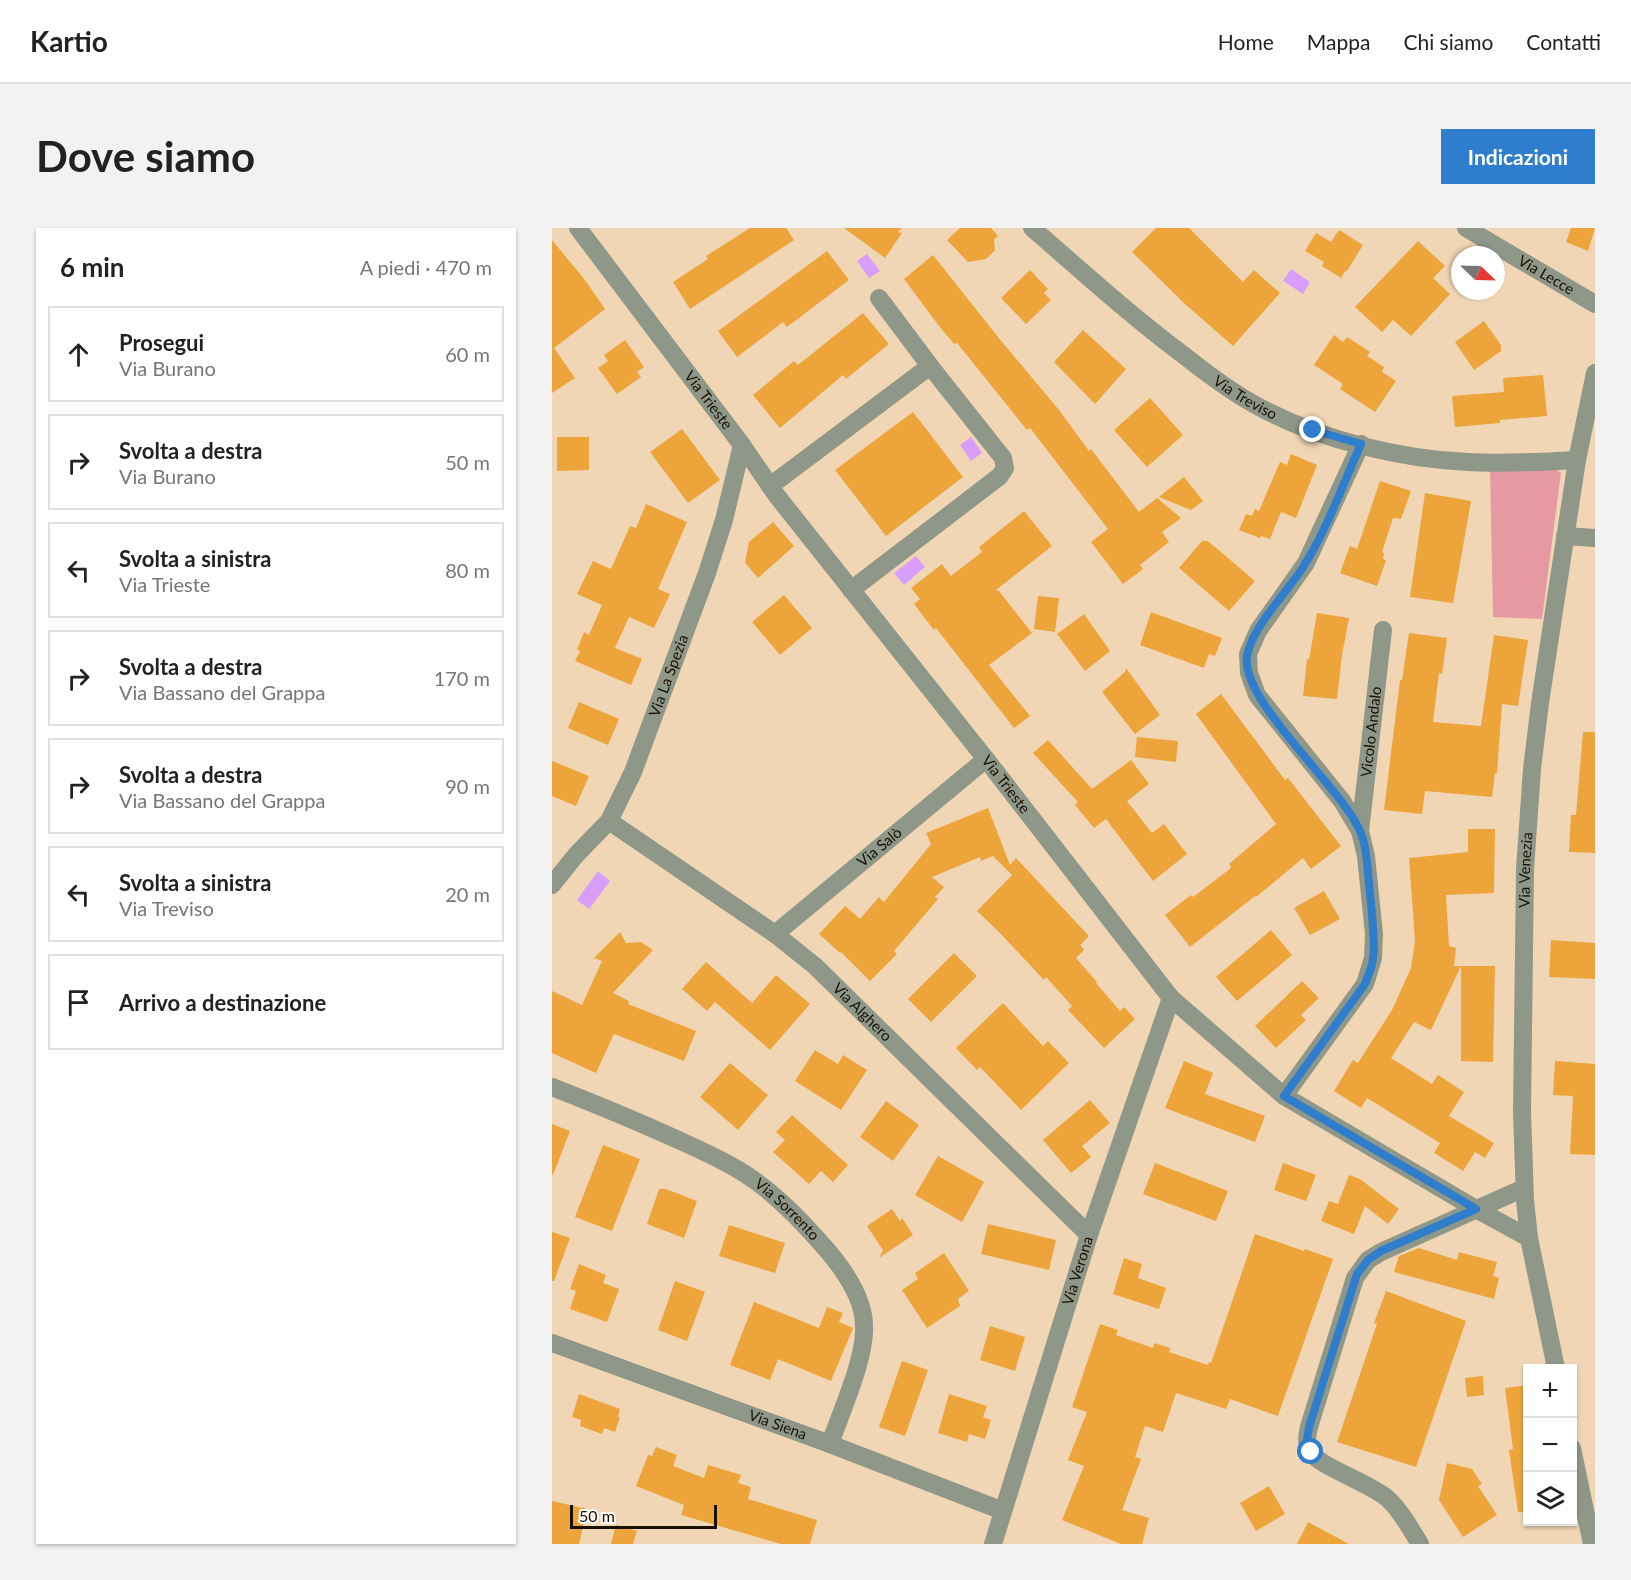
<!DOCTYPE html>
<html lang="it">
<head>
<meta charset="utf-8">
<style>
  body { margin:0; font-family:Lato,sans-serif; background:#f2f2f2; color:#222 }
  .controls { position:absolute; right:18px; bottom:18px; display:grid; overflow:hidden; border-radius:0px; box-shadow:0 2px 4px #0004 }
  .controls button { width:54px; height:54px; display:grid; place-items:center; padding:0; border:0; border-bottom:2px solid #e0e0e0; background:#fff; color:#222; font:30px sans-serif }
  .compass { position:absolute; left:899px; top:18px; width:54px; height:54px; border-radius:50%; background:#fff; box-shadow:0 2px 4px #0004; rotate:113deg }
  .scale { position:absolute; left:18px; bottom:15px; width:147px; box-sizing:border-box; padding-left:6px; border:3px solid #191005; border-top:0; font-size:16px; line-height:21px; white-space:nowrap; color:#191005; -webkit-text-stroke:4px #fefbf8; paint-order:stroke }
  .stop { position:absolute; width:18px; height:18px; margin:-14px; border:4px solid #2f7dcd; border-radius:50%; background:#fff }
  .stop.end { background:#2f7dcd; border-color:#fff; box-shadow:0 2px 6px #0008 }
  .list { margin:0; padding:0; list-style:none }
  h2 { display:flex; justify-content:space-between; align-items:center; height:78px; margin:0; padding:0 24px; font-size:26px }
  h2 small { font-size:20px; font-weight:400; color:#767676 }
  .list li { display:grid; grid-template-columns:39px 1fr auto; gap:18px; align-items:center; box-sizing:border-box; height:96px; margin:0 12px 12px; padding:0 12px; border:2px solid #e0e0e0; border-radius:0px }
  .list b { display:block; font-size:22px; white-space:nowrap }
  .list p { margin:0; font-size:20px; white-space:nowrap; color:#767676 }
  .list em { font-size:20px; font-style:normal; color:#767676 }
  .icon { flex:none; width:33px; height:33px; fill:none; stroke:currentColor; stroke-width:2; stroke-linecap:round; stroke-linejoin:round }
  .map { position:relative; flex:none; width:1043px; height:1316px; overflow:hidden; border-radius:0px }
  header { display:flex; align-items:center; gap:36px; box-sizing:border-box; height:84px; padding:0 30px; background:#fff; border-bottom:2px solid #e0e0e0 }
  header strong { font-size:28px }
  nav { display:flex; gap:33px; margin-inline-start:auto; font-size:21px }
  .intro { display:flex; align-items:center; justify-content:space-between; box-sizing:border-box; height:144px; padding:0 36px }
  h1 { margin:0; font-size:42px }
  .button { padding:15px 27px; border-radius:0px; background:#2f7dcd; color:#fff; font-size:21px; font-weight:700 }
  main { display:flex; gap:36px; padding:0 36px }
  aside { flex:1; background:#fff; border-radius:0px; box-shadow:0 2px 4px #0004 }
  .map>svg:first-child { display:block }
</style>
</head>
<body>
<header>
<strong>Kartio</strong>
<nav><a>Home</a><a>Mappa</a><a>Chi siamo</a><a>Contatti</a></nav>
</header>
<div class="intro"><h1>Dove siamo</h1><a class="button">Indicazioni</a></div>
<main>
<aside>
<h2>6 min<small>A piedi · 470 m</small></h2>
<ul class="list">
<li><svg class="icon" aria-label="ahead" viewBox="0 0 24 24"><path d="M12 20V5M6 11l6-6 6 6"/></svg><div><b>Prosegui</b><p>Via Burano</p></div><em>60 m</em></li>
<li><svg class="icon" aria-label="right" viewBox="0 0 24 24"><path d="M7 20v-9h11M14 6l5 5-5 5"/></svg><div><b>Svolta a destra</b><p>Via Burano</p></div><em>50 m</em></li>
<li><svg class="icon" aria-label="left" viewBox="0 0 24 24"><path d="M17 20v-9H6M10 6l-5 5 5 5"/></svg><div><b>Svolta a sinistra</b><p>Via Trieste</p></div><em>80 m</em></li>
<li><svg class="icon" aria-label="right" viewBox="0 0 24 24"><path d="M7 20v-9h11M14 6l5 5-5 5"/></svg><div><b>Svolta a destra</b><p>Via Bassano del Grappa</p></div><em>170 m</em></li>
<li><svg class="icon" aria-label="right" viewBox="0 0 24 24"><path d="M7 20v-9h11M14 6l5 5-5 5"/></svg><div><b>Svolta a destra</b><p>Via Bassano del Grappa</p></div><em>90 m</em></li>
<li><svg class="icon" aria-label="left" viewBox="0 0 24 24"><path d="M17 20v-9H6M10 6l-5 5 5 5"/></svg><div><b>Svolta a sinistra</b><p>Via Treviso</p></div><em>20 m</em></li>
<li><svg class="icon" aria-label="arrive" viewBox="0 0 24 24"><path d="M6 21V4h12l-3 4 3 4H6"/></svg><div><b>Arrivo a destinazione</b></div></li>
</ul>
</aside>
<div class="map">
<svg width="1043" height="1316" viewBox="0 0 1043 1316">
  <rect width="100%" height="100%" fill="#f1d6b6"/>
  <polygon fill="#e799a2" points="938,240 1002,240 1009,245 990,391 941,389"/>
  <g fill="#d99efc">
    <polygon points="315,26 328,43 317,50 305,33"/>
    <polygon points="739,41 758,54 751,66 731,53"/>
    <polygon points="419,209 430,225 419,233 408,217"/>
    <polygon points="364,328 373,339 352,357 342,345"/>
    <polygon points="46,643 58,653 37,681 25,672"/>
  </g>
  <g fill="#eca43b">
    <polygon points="198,0 234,0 242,12 138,81 121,54 156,31 154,28"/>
    <polygon points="292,0 350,0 346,4 350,5 333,30"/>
    <polygon points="408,0 439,0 446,8 442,11 443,22 434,31 416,34 395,12"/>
    <polygon points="604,0 637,0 691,54 702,42 728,65 681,118 633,76 580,24"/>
    <polygon points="1019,0 1043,0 1036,23 1014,14"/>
    <polygon points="787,2 811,17 795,43 794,42 789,50 770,38 772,34 753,23 764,5 779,14"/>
    <polygon points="0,12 33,52 53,81 2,120 23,150 0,165"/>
    <polygon points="866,13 893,38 881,50 898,66 859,108 841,92 830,104 803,79"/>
    <polygon points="275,23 297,52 235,99 231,94 185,129 166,103"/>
    <polygon points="381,27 446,109 507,182 537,223 539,221 587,284 605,270 629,290 610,304 617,314 588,337 591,341 571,356 539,314 556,301 478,200 475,202 405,115 402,116 387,98 352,51"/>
    <polygon points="478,42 496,61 492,65 499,72 474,96 449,70"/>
    <polygon points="311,85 337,116 294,151 291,147 228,200 201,167 242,133 246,137"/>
    <polygon points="932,93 949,117 949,123 922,142 903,114"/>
    <polygon points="531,102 574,141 543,176 502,134"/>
    <polygon points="782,107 791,114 795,109 818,124 815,128 832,139 830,144 844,153 823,184 788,161 791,156 762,137"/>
    <polygon points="73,112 92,139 85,144 89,149 65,166 46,140 56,133 52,127"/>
    <polygon points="991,147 995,188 948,192 948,195 903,199 900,168 952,164 951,150"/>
    <polygon points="598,170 631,207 595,239 562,202"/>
    <polygon points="361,184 411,249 334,308 283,242"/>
    <polygon points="130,201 168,252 136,275 98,224"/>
    <polygon points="5,209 37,209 37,242 5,243"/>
    <polygon points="739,226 765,237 744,290 729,284 718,311 709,308 708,310 687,302 694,286 700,288 703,281 707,283 728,234 735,237"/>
    <polygon points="632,249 651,273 639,282 607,269"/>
    <polygon points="828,253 859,263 849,291 841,290 830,324 832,325 831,331 834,332 825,358 788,345 798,318 805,321"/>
    <polygon points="873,265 919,273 901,375 858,369"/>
    <polygon points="94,276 135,294 106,361 118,366 102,400 77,389 63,420 90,431 79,457 23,433 28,423 25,422 32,404 37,407 50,377 25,366 41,333 59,341 78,298 84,300"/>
    <polygon points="472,283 500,318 444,362 447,363 480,405 437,437 478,488 462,500 384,400 382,402 362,376 368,371 359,360 390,336 399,348 430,324 427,319"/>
    <polygon points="221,294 242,318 206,350 193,335 197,314"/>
    <polygon points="650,313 656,313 703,353 677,383 627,340"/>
    <polygon points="232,367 260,400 228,427 200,394"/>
    <polygon points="486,368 507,370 503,404 482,401"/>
    <polygon points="599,384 670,410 663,428 657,426 652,440 588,417"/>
    <polygon points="765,385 797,390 790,427 785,471 751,468 755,431 757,432"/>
    <polygon points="532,386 558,423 533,443 505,406"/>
    <polygon points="857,405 895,410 890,446 887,445 881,494 929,498 942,407 976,412 966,478 950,476 945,545 943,545 940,569 873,563 870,586 832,582 848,452 850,452"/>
    <polygon points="574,440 608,487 583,506 550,464 573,444"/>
    <polygon points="669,466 733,552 736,550 789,618 759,641 751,630 704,669 703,668 638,719 613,687 639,667 641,669 679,640 677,636 724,596 644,486"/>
    <polygon points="27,474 67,491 56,517 16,500"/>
    <polygon points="1031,504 1043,504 1043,625 1017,624 1019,587 1024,587"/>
    <polygon points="585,509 626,513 624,534 583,529"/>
    <polygon points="496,512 540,561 579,532 597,556 575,573 600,605 612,596 635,626 601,653 554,591 542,600 523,577 526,574 481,525"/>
    <polygon points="0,533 37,548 24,578 0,568"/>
    <polygon points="436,580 458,637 464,630 537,708 528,717 532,722 524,730 545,754 544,755 568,783 572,779 583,791 552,820 516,782 520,778 494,749 492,752 448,705 425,683 460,647 441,628 429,633 428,629 380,649 392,659 383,669 386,671 342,723 345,726 318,753 289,724 288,725 267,706 293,678 308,691 327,669 332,674 379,616 374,605"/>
    <polygon points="916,601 943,601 942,665 894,667 897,718 904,720 902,738 909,738 879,802 862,794 839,830 880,856 886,847 912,864 897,888 942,915 933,930 923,924 911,943 882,925 888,915 815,870 809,880 782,863 801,832 806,835 840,782 859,740 863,713 857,630 916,624"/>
    <polygon points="772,663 788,691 758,707 742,680"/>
    <polygon points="719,702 740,727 685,773 664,749"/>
    <polygon points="68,704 74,715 89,714 101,722 61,765 77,773 76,776 144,803 132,833 62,806 44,845 0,825 0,763 30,777 50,733 42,730"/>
    <polygon points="999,712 1043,715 1043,751 997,749"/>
    <polygon points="402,725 425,748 379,794 356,771"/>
    <polygon points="154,734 200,775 224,747 258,776 218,822 163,774 155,783 130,761"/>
    <polygon points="909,738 943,738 941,834 909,833"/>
    <polygon points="750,753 767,770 749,787 754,792 724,820 703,798"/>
    <polygon points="451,775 491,818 496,813 517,835 469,882 428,839 425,842 404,820"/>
    <polygon points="263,822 286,836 291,827 315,842 289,882 243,853"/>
    <polygon points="632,833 661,845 653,866 713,888 703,914 613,880"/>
    <polygon points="1003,833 1043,836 1043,927 1018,926 1021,868 1001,867"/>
    <polygon points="178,835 216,867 186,902 148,869"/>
    <polygon points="538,872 558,895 530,918 539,929 519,945 491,912"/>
    <polygon points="334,873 367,897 341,933 308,909"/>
    <polygon points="240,887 296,937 281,954 269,943 257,956 221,924 233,912 224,904"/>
    <polygon points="0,896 18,903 1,947 0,946"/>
    <polygon points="51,917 88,931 60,1003 23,989"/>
    <polygon points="386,928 432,954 410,994 363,967"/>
    <polygon points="603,935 676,963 664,993 591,966"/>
    <polygon points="731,935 764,947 754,973 722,962"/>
    <polygon points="797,947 808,951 847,981 836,996 813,978 802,1006 769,993 777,973 786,976"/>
    <polygon points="107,961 114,961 145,973 132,1010 95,996"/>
    <polygon points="340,981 348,993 350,990 361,1007 327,1030 331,1022 315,998"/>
    <polygon points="436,996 504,1012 497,1042 429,1026"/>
    <polygon points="177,997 233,1015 223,1045 167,1028"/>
    <polygon points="0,1004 18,1010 2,1053 0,1053"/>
    <polygon points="703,1006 752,1023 753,1021 781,1031 726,1188 678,1171 674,1181 624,1165 611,1204 593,1198 583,1229 589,1231 570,1282 597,1290 590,1316 569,1316 510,1292 532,1238 516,1232 535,1184 520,1179 548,1096 566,1102 564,1107 601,1120 602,1115 618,1120 617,1124 656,1137 657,1134 659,1135"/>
    <polygon points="867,1020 905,1032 907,1024 945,1034 941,1048 947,1050 942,1071 842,1044 847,1028"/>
    <polygon points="392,1025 417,1063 406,1071 408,1078 375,1100 350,1062 366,1051 363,1045"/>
    <polygon points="572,1030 590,1036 586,1050 614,1060 607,1081 561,1066"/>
    <polygon points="27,1036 54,1047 51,1055 67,1061 55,1094 18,1081 24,1063 18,1061"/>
    <polygon points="123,1053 153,1064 135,1113 106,1102"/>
    <polygon points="834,1063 914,1093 864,1239 785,1214 825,1096 822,1095"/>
    <polygon points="202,1074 267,1100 275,1079 291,1085 287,1094 301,1100 279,1153 226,1131 218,1152 178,1137"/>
    <polygon points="438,1098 473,1109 463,1143 428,1132"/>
    <polygon points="350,1133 376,1142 353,1208 327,1199"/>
    <polygon points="931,1148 932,1167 915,1169 913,1150"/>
    <polygon points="975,1157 975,1284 966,1284 957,1222 961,1221 953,1160"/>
    <polygon points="27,1166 68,1181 66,1189 68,1189 63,1204 52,1200 50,1206 28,1198 29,1192 20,1189"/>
    <polygon points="397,1166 435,1178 431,1189 439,1192 433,1211 417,1206 415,1214 386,1205"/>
    <polygon points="104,1219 125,1227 121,1238 152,1250 156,1237 189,1247 186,1255 199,1259 196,1271 265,1292 258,1316 229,1316 129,1287 132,1277 84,1258 96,1227 100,1228"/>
    <polygon points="895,1235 920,1241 930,1256 926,1258 945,1287 911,1309 887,1272"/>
    <polygon points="717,1258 733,1286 704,1303 688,1275"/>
    <polygon points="0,1273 35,1281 27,1316 0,1316"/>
    <polygon points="756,1294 797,1316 745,1316"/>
    <polygon points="64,1297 85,1303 81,1316 59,1316"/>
  </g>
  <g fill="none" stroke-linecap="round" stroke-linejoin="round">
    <g stroke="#8e9788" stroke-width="18">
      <path id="s1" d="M26,0L190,217L225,268L437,535L619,770L732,868L924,981L977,1010"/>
      <path id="s2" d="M480,0C531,44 580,89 634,129C658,148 682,166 709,180C769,212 849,231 916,234C952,236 989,234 1025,232"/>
      <path id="s3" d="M914,0L1043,76"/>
      <polyline points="327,70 378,138"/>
      <polyline points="218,258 378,138 451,230 453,240 448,248 299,362"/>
      <polyline points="1013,308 1043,310"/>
      <path id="s4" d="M57,593L223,706L263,738L537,1007"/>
      <path id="s5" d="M808,603L831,402"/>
      <path id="s6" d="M0,657L24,627L57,593L81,544L155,345L172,292L190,217"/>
      <path id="s7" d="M223,706L434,531"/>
      <path id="s8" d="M0,859C41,875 82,892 122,910C150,923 178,935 202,952C230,972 253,997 275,1022C292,1042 312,1070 312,1098C314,1129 289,1184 278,1216"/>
      <polyline points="732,868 813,756 821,730 822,706 814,628 808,603 790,573 705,467 697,445 696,426 706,403 754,335 809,216"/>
      <path id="s9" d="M0,1115L278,1216L451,1283"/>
      <path id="s10" d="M1004,1140L977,1010L973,972L970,884L973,641L980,541L988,475L1025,232L1043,145"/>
      <polyline points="1020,1220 1040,1316"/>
      <path id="s11" d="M441,1316L537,1007L619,770"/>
      <path d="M868,1316C858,1300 849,1283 836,1271C817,1254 766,1239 757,1222C754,1215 755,1207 757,1199L803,1050L816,1032L829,1024L972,960"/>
    </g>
  </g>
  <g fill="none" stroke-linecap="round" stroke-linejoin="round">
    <path stroke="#2f7dcd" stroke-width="8" d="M759,1224L755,1212L757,1199L805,1046L816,1032L829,1023L924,981L732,868L813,756L820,737L822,723C822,700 819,677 817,655C815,637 815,617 807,601C787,557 688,472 695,428C700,398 737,363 753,336C776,299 791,256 809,216L761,202"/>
  </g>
  <g text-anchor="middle" stroke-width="4.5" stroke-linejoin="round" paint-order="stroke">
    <g font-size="15" fill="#191005" stroke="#fefbf8">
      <text dy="5" stroke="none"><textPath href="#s3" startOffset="93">Via Lecce</textPath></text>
      <text dy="5" stroke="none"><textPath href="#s2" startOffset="273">Via Treviso</textPath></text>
      <text dy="5" stroke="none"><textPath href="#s1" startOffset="216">Via Trieste</textPath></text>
      <text dy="5" stroke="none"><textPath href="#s6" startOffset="243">Via La Spezia</textPath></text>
      <text dy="5" stroke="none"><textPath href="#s5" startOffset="100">Vicolo Andalo</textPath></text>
      <text dy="5" stroke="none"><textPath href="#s1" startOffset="702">Via Trieste</textPath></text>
      <text dy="5" stroke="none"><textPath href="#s7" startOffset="136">Via Salò</textPath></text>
      <text dy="5" stroke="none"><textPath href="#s10" startOffset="501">Via Venezia</textPath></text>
      <text dy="5" stroke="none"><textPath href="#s4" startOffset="318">Via Alghero</textPath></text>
      <text dy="5" stroke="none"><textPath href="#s8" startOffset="267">Via Sorrento</textPath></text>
      <text dy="5" stroke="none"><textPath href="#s11" startOffset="286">Via Verona</textPath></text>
      <text dy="5" stroke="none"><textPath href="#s9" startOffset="240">Via Siena</textPath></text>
    </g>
  </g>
</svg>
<div class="controls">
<button>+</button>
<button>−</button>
<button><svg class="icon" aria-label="layers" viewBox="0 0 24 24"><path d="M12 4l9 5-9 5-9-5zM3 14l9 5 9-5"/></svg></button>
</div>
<svg class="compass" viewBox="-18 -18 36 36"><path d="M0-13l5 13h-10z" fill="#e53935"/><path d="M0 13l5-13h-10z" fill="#767676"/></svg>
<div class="scale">50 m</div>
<div class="stop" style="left:759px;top:1224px"></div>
<div class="stop end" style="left:761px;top:202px"></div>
</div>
</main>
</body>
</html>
